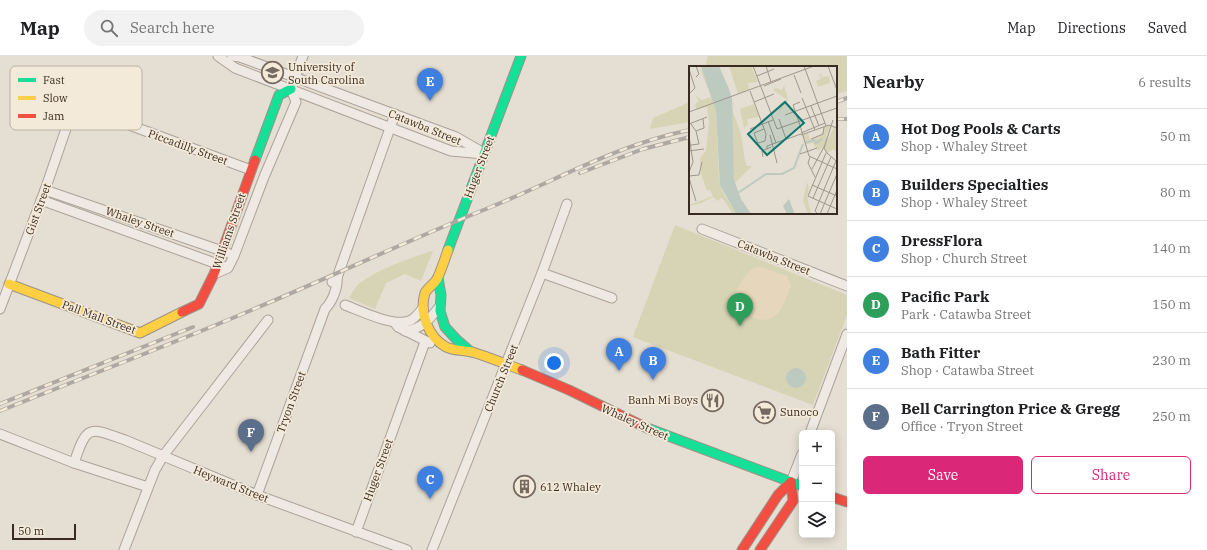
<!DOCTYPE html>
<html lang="en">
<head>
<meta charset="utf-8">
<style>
  body { margin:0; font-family:"IBM Plex Serif",serif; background:#f2f2f2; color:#202124 }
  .controls { position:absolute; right:12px; bottom:12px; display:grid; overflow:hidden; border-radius:6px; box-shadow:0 2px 10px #0003 }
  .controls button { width:36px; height:36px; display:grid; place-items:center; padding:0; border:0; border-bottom:1px solid #e0e0e0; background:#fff; color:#202124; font:20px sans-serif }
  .scale { position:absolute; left:12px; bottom:10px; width:64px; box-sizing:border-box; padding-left:4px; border:2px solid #3a2b22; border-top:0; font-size:11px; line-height:14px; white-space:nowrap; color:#3a2b22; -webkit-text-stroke:3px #f4ead9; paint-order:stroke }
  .you { position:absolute; left:554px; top:307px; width:14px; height:14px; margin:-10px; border:3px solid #fff; border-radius:50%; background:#1a73e8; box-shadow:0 0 0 6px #1a73e833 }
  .badge { display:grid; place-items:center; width:26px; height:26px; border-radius:50%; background:#db2777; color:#fff; font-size:13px; font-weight:700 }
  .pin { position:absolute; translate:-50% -33px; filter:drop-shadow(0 1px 2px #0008) }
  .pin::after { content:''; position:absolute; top:21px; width:14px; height:12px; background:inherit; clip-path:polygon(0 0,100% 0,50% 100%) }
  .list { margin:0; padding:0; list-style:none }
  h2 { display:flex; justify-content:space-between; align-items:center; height:52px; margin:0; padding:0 16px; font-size:17px }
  h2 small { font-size:13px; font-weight:400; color:#757577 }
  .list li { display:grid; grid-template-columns:26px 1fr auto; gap:12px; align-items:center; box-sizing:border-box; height:56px; padding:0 16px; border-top:1px solid #e0e0e0 }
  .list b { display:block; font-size:15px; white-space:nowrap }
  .list p { margin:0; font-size:13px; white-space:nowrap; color:#757577 }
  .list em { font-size:13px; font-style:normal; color:#757577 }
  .actions { display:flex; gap:8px; padding:12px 16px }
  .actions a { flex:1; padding:9px 0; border:1px solid #db2777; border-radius:6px; text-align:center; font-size:14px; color:#db2777 }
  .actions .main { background:#db2777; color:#fff }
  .icon { flex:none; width:22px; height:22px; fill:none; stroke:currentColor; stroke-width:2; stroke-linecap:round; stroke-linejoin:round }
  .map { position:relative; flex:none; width:847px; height:494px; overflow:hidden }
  header { display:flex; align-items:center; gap:24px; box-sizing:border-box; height:56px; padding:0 20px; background:#fff; border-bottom:1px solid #e0e0e0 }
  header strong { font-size:19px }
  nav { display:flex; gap:22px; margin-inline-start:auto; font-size:14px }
  .search { width:280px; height:36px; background:#f2f2f2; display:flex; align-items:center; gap:10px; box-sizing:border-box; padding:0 14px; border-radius:22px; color:#757577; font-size:15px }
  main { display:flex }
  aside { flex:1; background:#fff }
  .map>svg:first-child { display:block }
</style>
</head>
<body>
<header>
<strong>Map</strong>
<div class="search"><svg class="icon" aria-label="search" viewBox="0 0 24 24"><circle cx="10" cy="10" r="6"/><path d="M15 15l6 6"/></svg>Search here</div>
<nav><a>Map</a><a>Directions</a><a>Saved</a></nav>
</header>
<main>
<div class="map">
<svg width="847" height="494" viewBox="0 0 847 494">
  <rect width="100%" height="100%" fill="#e5ded2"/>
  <g fill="#d6d4b5">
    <polygon points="708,0 847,0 847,35 836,38 836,11 705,11"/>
    <polygon points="690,46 690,66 650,73 653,62"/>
    <polygon points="675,169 847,239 847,259 813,349 633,281"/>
    <path d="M433,195L421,225L405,218L386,227L375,253L349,242C351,239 353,234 356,231C366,218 416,199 433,195Z"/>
  </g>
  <path fill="#e6d6bb" d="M756,211H761L787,220L791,230C787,238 784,250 778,257C763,275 731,254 737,234C738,230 741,227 743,223C747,218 749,213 756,211Z"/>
  <circle fill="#bccac0" cx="796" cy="322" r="10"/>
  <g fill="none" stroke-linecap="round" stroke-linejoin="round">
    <defs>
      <g id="street">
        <polyline points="218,0 235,12 451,95 484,98"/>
        <polyline points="232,0 240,1 456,81 482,96"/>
        <polyline points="45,134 228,197"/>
        <polyline points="41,144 223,210"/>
        <polyline points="702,173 847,230"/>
        <polyline points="542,217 612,242"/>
        <polyline points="214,218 228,212 234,200 264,121 296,46 291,33 303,0"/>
        <polyline points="332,226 337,222 339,216 395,58"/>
        <path d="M345,249C361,255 393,271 409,265C415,263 419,257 423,252"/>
        <polyline points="0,253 45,134 68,67 79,56 86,54 94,56 251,114"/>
        <polyline points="395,267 398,271 430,287"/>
        <path d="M405,275C422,273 430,263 440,250"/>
        <polyline points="810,377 847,278"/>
        <polyline points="0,378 74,407 148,431"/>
        <path d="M74,407C87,368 89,371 125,384L257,439L407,494"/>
        <polyline points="791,426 802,398"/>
        <path d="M257,439L325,253C332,246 338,232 337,222"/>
        <polyline points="356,476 425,286"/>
        <polyline points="124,494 155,414 163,400 268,264"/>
        <polyline points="432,494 542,217 567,148"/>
      </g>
      <g id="fast">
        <polyline points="255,104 279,39 291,33"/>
        <polyline points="448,194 521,0"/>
        <polyline points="438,222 441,239 440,255 445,271 457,284 471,296"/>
        <polyline points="647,372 802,430"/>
      </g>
      <g id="slow">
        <path d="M448,194C445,203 442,212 438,221C436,227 428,231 425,237C419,257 428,281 446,291C454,295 463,294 472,296C489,301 505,308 522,314"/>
        <polyline points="9,228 140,277 182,256"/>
      </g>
      <g id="jam">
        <polyline points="182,256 199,248 214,218 255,104"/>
        <polyline points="522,314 569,334 647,372"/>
        <polyline points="832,441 847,446"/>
        <polyline points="742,494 778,439 791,426"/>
        <polyline points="760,494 793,445 791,426"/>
      </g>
    </defs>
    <use href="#street" stroke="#aba39a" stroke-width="11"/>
    <use href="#fast" stroke="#9b938a" stroke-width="11"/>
    <use href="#slow" stroke="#9b938a" stroke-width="11"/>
    <use href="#jam" stroke="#9b938a" stroke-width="11"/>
    <use href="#street" stroke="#eee9e3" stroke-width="9"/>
    <use href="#fast" stroke="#16e098" stroke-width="9"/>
    <use href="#slow" stroke="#ffcf43" stroke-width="9"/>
    <use href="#jam" stroke="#f24e42" stroke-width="9"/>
    <defs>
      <g id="rail">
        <polyline points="836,46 847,42"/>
        <polyline points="836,63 847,63"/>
        <polyline points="580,117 643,93 690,81"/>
        <polyline points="0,348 193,271"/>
        <path d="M0,355C84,321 170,289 254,253C333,220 411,183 491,151C557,124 619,88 690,74"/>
      </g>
    </defs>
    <use href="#rail" stroke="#aea8a2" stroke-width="4"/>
    <use href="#rail" stroke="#f4ead9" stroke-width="2.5" stroke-dasharray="8" stroke-linecap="butt"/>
  </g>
  <defs>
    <symbol id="university-ring" viewBox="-11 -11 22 22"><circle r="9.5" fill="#f4ead9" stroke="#766a60" stroke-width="1.5"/><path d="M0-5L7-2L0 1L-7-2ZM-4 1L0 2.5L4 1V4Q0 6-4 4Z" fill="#766a60"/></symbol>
    <symbol id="restaurant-ring" viewBox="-11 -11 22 22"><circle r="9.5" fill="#f4ead9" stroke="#766a60" stroke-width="1.5"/><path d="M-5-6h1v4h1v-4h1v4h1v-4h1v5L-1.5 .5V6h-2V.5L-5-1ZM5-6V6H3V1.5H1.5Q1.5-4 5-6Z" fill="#766a60"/></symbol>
    <symbol id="supermarket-ring" viewBox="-11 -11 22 22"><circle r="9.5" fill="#f4ead9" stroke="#766a60" stroke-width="1.5"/><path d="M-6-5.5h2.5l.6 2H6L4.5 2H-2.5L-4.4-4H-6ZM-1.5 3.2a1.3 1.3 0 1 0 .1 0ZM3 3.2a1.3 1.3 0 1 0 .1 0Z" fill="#766a60"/></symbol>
    <symbol id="building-ring" viewBox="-11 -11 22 22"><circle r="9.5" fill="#f4ead9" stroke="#766a60" stroke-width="1.5"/><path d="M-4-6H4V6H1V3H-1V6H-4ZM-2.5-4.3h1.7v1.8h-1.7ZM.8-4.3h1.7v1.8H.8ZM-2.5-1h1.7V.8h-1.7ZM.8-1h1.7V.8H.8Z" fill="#766a60"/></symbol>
  </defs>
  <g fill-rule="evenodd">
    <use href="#university-ring" x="260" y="4" width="25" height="25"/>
    <use href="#restaurant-ring" x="700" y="332" width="25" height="25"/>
    <use href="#supermarket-ring" x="752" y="344" width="25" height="25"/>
    <use href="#building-ring" x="512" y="418" width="25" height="25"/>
  </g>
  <g text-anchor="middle" stroke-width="3.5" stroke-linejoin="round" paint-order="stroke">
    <g font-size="11" fill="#3a2b22" stroke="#f4ead9" text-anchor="start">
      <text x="288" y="15">University of<tspan x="288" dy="13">South Carolina</tspan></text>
      <text x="698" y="348" text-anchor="end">Banh Mi Boys</text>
      <text x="780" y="360">Sunoco</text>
      <text x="540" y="435">612 Whaley</text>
    </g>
    <g font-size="11" fill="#3a2b22" stroke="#f4ead9">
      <text transform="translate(425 71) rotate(22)" y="4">Catawba Street</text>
      <text transform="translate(188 91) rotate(20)" y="4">Piccadilly Street</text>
      <text transform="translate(479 111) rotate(-69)" y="4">Huger Street</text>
      <text transform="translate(38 153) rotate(-70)" y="4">Gist Street</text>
      <text transform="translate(140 166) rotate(19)" y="4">Whaley Street</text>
      <text transform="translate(229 175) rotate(-71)" y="4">Williams Street</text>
      <text transform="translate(774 201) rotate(22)" y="4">Catawba Street</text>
      <text transform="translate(99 261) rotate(20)" y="4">Pall Mall Street</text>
      <text transform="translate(501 322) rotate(-68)" y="4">Church Street</text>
      <text transform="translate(291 346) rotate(-70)" y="4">Tryon Street</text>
      <text transform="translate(635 366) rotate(24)" y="4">Whaley Street</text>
      <text transform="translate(378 414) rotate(-70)" y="4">Huger Street</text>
      <text transform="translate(231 428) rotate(22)" y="4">Heyward Street</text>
    </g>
  </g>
  <g transform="translate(689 10)">
    <rect width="148" height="148" fill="#e5ded2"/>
    <path d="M10,0L16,8L21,21L27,45L30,113L33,125L47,148H44L35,134L32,132L28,135L24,131L12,137L1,140L0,139L24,130L21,124L18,125L12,108L11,92L17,85L20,56L18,41L7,43L6,38L10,35L6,29L13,34L22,31ZM40,0H62L69,16L59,17L60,24L49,28ZM130,8H133L132,11L140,10L141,17L129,21L127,15L132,13ZM95,19L99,34L90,46L91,37L98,34L84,24L87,22L93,24ZM45,31L44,46L52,68L56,95L58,100H63L45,118L43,46ZM65,38L70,51L58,53L59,58L55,62L51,43ZM142,59L137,69L139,74L145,61L148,63V86L144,83L138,87L135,80L129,85L124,77L118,78L113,69L119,67L121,74L134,68L135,61ZM118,116L120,123L118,130L122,148H119L114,135Z" fill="#d6d4b5"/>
    <path d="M12,0H30L40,23L43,33L45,114L52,133L62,148H47L31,119L27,45ZM100,133L105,146L104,148H98L94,140Z" fill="#bccac0"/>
    <path fill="none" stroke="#bccac0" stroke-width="2" d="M116,77L125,74L127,77L133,73M49,127L77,108H93L105,102L114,78"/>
    <path fill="none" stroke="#a1968c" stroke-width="1" d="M7,0L10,8L7,11M64,0L88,63L148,42M77,0L82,16M115,0L137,60M139,0L148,24M0,3L6,22L0,28M105,9L112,27M68,10L85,3M75,20L92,13M61,25L77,68L76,75L69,77M113,32L126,64M65,36L85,28M122,40L130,60M0,46L125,0M96,49L148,30M90,53L97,73M144,54L135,82L138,87L147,95M79,55L87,77M110,56L104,39L111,36M110,56L120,90L148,103M0,58L18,51M61,63L84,54M7,65L15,62L14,53M112,67L136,57M81,69L88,97M112,69L140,59L148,62M0,70L4,96L0,106M122,73L134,68L135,61M2,79L10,78L7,65L2,58M71,83L65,67L75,63M78,83V80L112,68M0,85L15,83M137,87L119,130L148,143M111,88L128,82M74,91L73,85L82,81M121,91L119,97L126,111M123,103L136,79M0,110L10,109L13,96M0,112L7,135M123,119L148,130M124,132L142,91M129,148L126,145L147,95M131,148L148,108M138,148L148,124"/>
    <path fill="#0f766e" fill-opacity="0.15" stroke="#0f766e" stroke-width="2" d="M96,36L115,57L78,89L59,68Z"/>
    <rect width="148" height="148" fill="none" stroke="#3a2b22" stroke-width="2"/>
  </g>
  <rect x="10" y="10" width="132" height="64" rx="6" fill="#f4ead9" stroke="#bcb1a2" stroke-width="1"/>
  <rect x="18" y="22" width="18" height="4" fill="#16e098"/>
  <rect x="18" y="40" width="18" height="4" fill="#ffcf43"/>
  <rect x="18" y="58" width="18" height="4" fill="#f24e42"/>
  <g font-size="11" fill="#3a2b22">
    <text x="43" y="28">Fast</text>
    <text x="43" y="46">Slow</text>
    <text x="43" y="64">Jam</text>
  </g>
</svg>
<div class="controls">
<button>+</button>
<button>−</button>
<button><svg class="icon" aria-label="layers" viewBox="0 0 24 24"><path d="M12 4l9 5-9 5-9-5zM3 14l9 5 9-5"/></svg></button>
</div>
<div class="scale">50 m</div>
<div class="you"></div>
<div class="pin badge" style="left:619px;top:315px;background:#3f7fe0">A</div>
<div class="pin badge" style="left:653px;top:324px;background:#3f7fe0">B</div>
<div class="pin badge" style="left:430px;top:443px;background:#3f7fe0">C</div>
<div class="pin badge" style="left:740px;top:270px;background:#2e9e5b">D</div>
<div class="pin badge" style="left:430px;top:45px;background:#3f7fe0">E</div>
<div class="pin badge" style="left:251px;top:396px;background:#5c6f8a">F</div>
</div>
<aside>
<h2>Nearby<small>6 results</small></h2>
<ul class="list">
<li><span class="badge" style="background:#3f7fe0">A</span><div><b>Hot Dog Pools &amp; Carts</b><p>Shop · Whaley Street</p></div><em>50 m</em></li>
<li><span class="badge" style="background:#3f7fe0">B</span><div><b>Builders Specialties</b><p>Shop · Whaley Street</p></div><em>80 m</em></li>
<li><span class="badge" style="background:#3f7fe0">C</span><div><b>DressFlora</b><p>Shop · Church Street</p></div><em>140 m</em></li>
<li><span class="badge" style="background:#2e9e5b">D</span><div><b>Pacific Park</b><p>Park · Catawba Street</p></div><em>150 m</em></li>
<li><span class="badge" style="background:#3f7fe0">E</span><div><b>Bath Fitter</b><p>Shop · Catawba Street</p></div><em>230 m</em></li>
<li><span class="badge" style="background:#5c6f8a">F</span><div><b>Bell Carrington Price &amp; Gregg</b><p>Office · Tryon Street</p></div><em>250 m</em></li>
</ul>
<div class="actions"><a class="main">Save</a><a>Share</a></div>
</aside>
</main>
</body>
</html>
